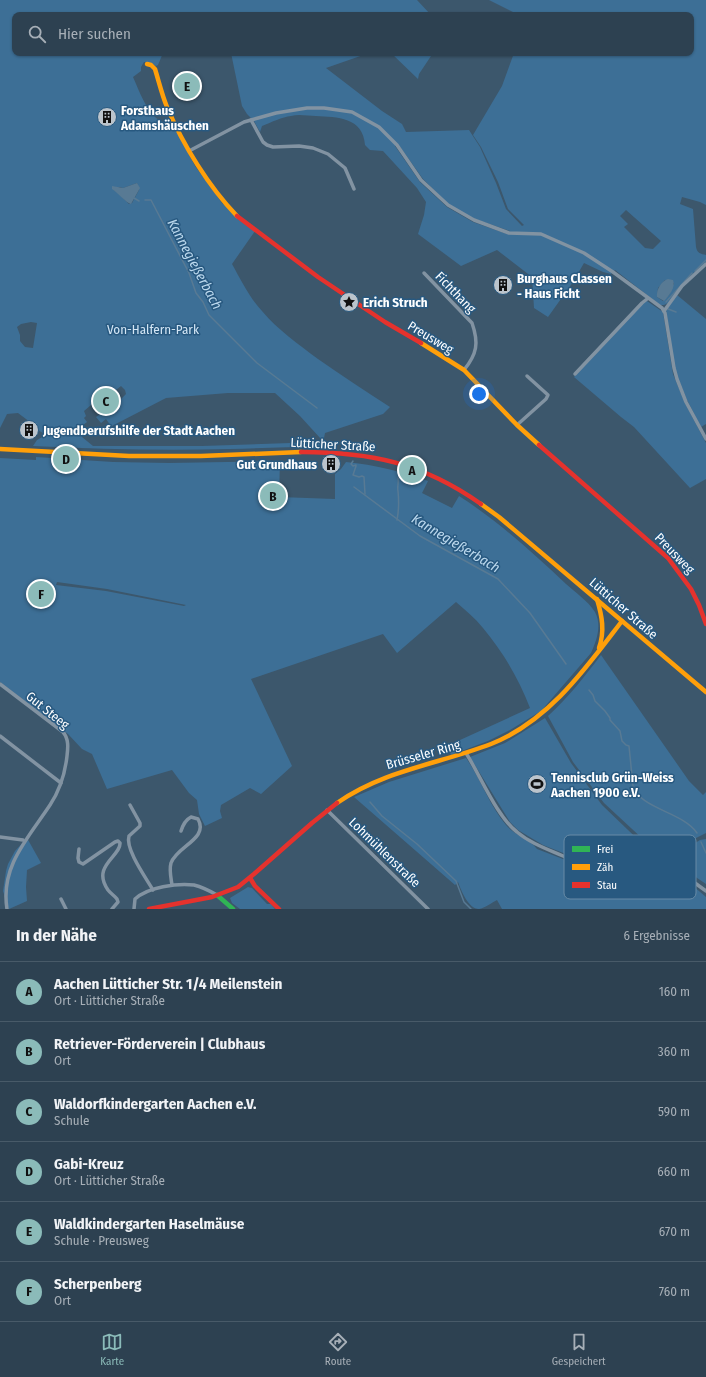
<!DOCTYPE html>
<html lang="de">
<head>
<meta charset="utf-8">
<style>
  body { margin:0; font-family:"Fira Sans Condensed",sans-serif; background:#394c5b; color:#f1f3f6 }
  .you { position:absolute; left:479px; top:394px; width:14px; height:14px; margin:-10px; border:3px solid #fff; border-radius:50%; background:#1a73e8; box-shadow:0 0 0 6px #1a73e833 }
  .badge { display:grid; place-items:center; width:26px; height:26px; border-radius:50%; background:#8bbbb9; color:#111; font-size:13px; font-weight:700 }
  .pin { position:absolute; translate:-50% -50%; border:2px solid #fff; box-shadow:0 1px 4px #0006 }
  .list { margin:0; padding:0; list-style:none }
  h2 { display:flex; justify-content:space-between; align-items:center; height:52px; margin:0; padding:0 16px; font-size:17px }
  h2 small { font-size:13px; font-weight:400; color:#a7afb7 }
  .list li { display:grid; grid-template-columns:26px 1fr auto; gap:12px; align-items:center; box-sizing:border-box; height:60px; padding:0 16px; border-top:1px solid #485a68 }
  .list b { display:block; font-size:15px; white-space:nowrap }
  .list p { margin:0; font-size:13px; white-space:nowrap; color:#a7afb7 }
  .list em { font-size:13px; font-style:normal; color:#a7afb7 }
  .icon { flex:none; width:22px; height:22px; fill:none; stroke:currentColor; stroke-width:2; stroke-linecap:round; stroke-linejoin:round }
  .map { position:relative; flex:none; width:706px; height:909px; overflow:hidden }
  .search { position:absolute; background:#2d4151; box-shadow:0 1px 3px #0004; left:12px; right:12px; top:12px; height:44px; display:flex; align-items:center; gap:10px; box-sizing:border-box; padding:0 14px; border-radius:8px; color:#a7afb7; font-size:15px }
  .sheet { height:412px; background:#2d4151 }
  nav { display:flex; justify-content:space-around; align-items:center; box-sizing:border-box; height:56px; border-top:1px solid #485a68; background:#2d4151; font-size:11px; color:#a7afb7 }
  nav a { display:grid; justify-items:center; gap:2px }
  nav .on { color:#8bbbb9 }
  .map>svg:first-child { display:block }
</style>
</head>
<body>
<div class="map">
<svg width="706" height="909" viewBox="0 0 706 909">
  <rect width="100%" height="100%" fill="#3c576c"/>
  <g fill="#3d6f96" fill-rule="evenodd">
    <path d="M0,0H417L431,15H15V53H163L158,65L156,66L151,63L144,62L141,67V71L133,77C140,92 150,124 170,123L171,120L195,166L222,203L255,231L232,264C241,280 249,297 262,311C278,330 298,344 318,359C341,375 365,391 390,407L383,414L325,433L324,438L321,439L300,416L275,393H228L166,398L110,427L111,426L106,419L101,423L96,417L105,411L108,413L120,404L119,401L126,394L125,390L121,386L116,390L111,389L93,394L91,405L84,411L86,416L84,418L87,422L79,428L82,437L93,446H202L320,442V447C289,447 259,448 229,449C164,451 98,449 33,446L37,440L46,435L30,425V422L18,413L7,414L0,428ZM137,183L139,190L132,203L129,204L119,194L114,190L119,187L123,188ZM31,322L37,323L33,348L25,347L20,341V335L17,327L21,324Z"/>
    <path d="M489,0H706V205L700,202L682,197L680,204L693,209L696,247C697,253 701,254 706,255V262L691,275L668,303L664,305H660L615,270L611,274L603,272L584,263L573,282L548,317L534,308L532,277L497,250L461,266L418,234L424,215L426,202L417,188L383,151L370,150L365,145C363,117 337,117 316,116C308,116 299,114 291,116C282,117 272,122 262,126L260,132L254,121L247,114L242,106L231,53H369L326,68L382,111L402,124L406,132L469,130L480,147L496,183L506,209L522,226L524,225L508,209L498,182L481,147L473,135L502,86L514,53H691V15H519ZM398,144L423,179L449,205L475,219L510,231L507,234L473,222L447,207L420,182L395,146ZM626,210L661,241L653,249L645,248L624,227L628,224L620,216ZM665,280L674,283L669,295L663,301L657,297L658,288Z"/>
    <polygon points="391,53 433,53 419,74 418,79"/>
    <polygon points="677,295 706,319 706,424 701,427 687,400 675,371 666,310"/>
    <polygon points="647,301 663,312 673,374 685,403 706,443 706,479 690,488 634,427 621,417 574,377 644,302"/>
    <path d="M36,457L113,462L169,463L280,461L279,497L335,499V474L341,469L346,462C375,465 401,471 428,481L422,493L452,508L459,496C498,521 532,552 566,584C575,592 588,601 595,612C602,625 597,640 591,653L541,711L510,730L488,741L451,755L448,747L460,740L530,708C519,679 503,652 483,628C475,618 465,610 456,602L397,653L383,634L251,679L292,766L261,794L250,788L221,805L220,811L222,818L205,826L199,814L197,800L189,793L172,770L107,789L92,754L82,749L68,734L0,682V458L36,460ZM57,582L107,589L186,605L184,606L106,591L56,585Z"/>
    <path d="M601,655L689,781L703,795L706,792V833L676,848L659,854L604,803L573,762L548,716C568,698 585,676 601,655Z"/>
    <polygon points="545,718 571,763 602,805 653,854 633,856 608,865 596,866 543,845 518,830 510,822 470,757 505,743"/>
    <path d="M466,758C481,779 489,805 506,825C514,835 530,839 537,849L594,871H607L633,859H645L656,862L686,880L706,897V909H502L497,900C491,903 485,908 479,909C468,909 461,890 458,882L455,885L354,797L389,782Z"/>
    <polygon points="27,838 41,863 27,870 26,887 27,901 9,909 3,891 6,871 8,864 15,851"/>
    <polygon points="706,839 706,884 666,857 682,851 700,840"/>
    <polygon points="248,887 252,888 267,904 271,904 275,909 240,909 232,903 230,898"/>
  </g>
  <g fill="#587a94">
    <path d="M137,183L140,188L131,204C126,203 117,192 112,189V186L123,188Z"/>
    <path d="M668,279L673,280C676,287 669,296 664,301L657,297C656,290 661,281 668,279Z"/>
  </g>
  <g fill="none" stroke-linecap="round" stroke-linejoin="round">
    <g stroke="#587a94" stroke-width="1.5">
      <polyline points="134,198 139,201"/>
      <polyline points="145,200 151,200 189,273 196,293 203,302 209,315 257,363 317,408"/>
      <polyline points="695,271 706,260"/>
      <polyline points="666,302 692,273"/>
      <polyline points="668,309 676,312"/>
      <polyline points="353,461 351,464 353,466 356,465 356,466 353,475 359,477 362,476 364,477 365,494"/>
      <polyline points="354,487 420,536 498,579 530,613 566,664"/>
      <path d="M397,520C399,510 399,501 398,491C397,486 399,484 398,478"/>
      <path d="M589,690L593,695L595,701L605,711L610,718V720L620,731L622,741L626,745L629,746L633,786C640,809 683,812 697,833"/>
      <polyline points="370,802 382,816 417,844 456,881 464,902 471,909"/>
      <polyline points="701,842 706,853"/>
    </g>
    <g stroke="#8293a2" stroke-width="3.5">
      <polyline points="251,120 263,142 267,145 273,147 299,146 313,148 328,154 345,168 354,189"/>
      <polyline points="189,151 244,122 276,113 307,108 324,108 352,112 379,127 397,145 421,180 448,205 474,220 509,233 541,234 584,253 613,272 662,308 665,313 674,368 677,379 686,402 706,439"/>
      <path d="M424,273L472,323C479,343 477,354 464,370"/>
      <polyline points="664,311 682,286 706,264"/>
      <polyline points="575,374 642,303 647,299"/>
      <polyline points="517,425 546,399 548,395 527,376"/>
      <path d="M0,684L63,732C69,739 68,748 67,756C65,774 60,790 50,805C29,837 0,866 7,909"/>
      <polyline points="0,736 61,783"/>
      <path d="M466,753C480,775 497,817 517,832C530,843 547,849 563,856C574,861 590,869 603,868C620,866 641,850 659,857L706,891"/>
      <path d="M130,805L140,823V826L129,836C125,849 146,878 153,890"/>
      <polyline points="327,810 428,909"/>
      <polyline points="0,837 23,840"/>
      <path d="M79,849L78,858L79,862L83,864L115,842L118,841L120,843C121,856 91,866 108,890C111,894 115,896 117,899L118,902L112,909"/>
      <path d="M172,885C171,878 169,870 171,863C177,846 209,839 198,819L191,817C185,820 183,825 181,831"/>
      <polyline points="61,899 66,909"/>
      <path d="M134,909L135,899C148,887 177,883 194,885C202,887 210,891 217,895"/>
    </g>
    <polyline stroke="#30b455" stroke-width="4.5" points="217,895 233,909"/>
    <g stroke="#ff9f0a" stroke-width="4.5">
      <path d="M147,64L151,65L155,69C159,82 162,95 167,107C183,145 209,187 237,216"/>
      <polyline points="421,343 464,370 517,425 539,445"/>
      <polyline points="0,449 129,456 201,456 301,452"/>
      <polyline points="481,504 499,517 706,692"/>
      <path d="M597,599C602,616 605,631 599,648"/>
      <path d="M337,803C384,770 439,764 491,744C549,721 586,668 622,621"/>
    </g>
    <g stroke="#e5322d" stroke-width="4.5">
      <polyline points="237,216 318,277 385,322 421,343"/>
      <polyline points="539,445 668,558 691,589 699,605 706,624"/>
      <path d="M301,452C371,452 423,463 481,504"/>
      <polyline points="250,878 255,886 279,909"/>
      <polyline points="149,909 212,897 238,887 254,874 312,823 337,803"/>
    </g>
  </g>
  <defs>
    <symbol id="building-disc" viewBox="-11 -11 22 22"><circle r="9.5" fill="#bbc4cc" stroke="#285980"/><path d="M-4-6H4V6H1V3H-1V6H-4ZM-2.5-4.3h1.7v1.8h-1.7ZM.8-4.3h1.7v1.8H.8ZM-2.5-1h1.7V.8h-1.7ZM.8-1h1.7V.8H.8Z" fill="#111"/></symbol>
    <symbol id="sight-disc" viewBox="-11 -11 22 22"><circle r="9.5" fill="#bbc4cc" stroke="#285980"/><path d="M0-6L1.8-2.2L6-1.7L2.9 1.2L3.7 5.4L0 3.3L-3.7 5.4L-2.9 1.2L-6-1.7L-1.8-2.2Z" fill="#111"/></symbol>
    <symbol id="stadium-disc" viewBox="-11 -11 22 22"><circle r="9.5" fill="#bbc4cc" stroke="#285980"/><path d="M0-5a6.5 5 0 1 0 0 10a6.5 5 0 1 0 0-10ZM-3.5-1.8h7v3.6h-7Z" fill="#111"/></symbol>
  </defs>
  <g fill-rule="evenodd">
    <use href="#building-disc" x="96" y="106" width="22" height="22"/>
    <use href="#building-disc" x="492" y="274" width="22" height="22"/>
    <use href="#sight-disc" x="338" y="291" width="22" height="22"/>
    <use href="#building-disc" x="18" y="419" width="22" height="22"/>
    <use href="#building-disc" x="320" y="453" width="22" height="22"/>
    <use href="#stadium-disc" x="526" y="773" width="22" height="22"/>
  </g>
  <g text-anchor="middle" stroke-width="3" stroke-linejoin="round" paint-order="stroke">
    <g font-size="13" font-weight="bold" fill="#fff" stroke="#285980" text-anchor="start">
      <text x="121" y="115">Forsthaus<tspan x="121" dy="15">Adamshäuschen</tspan></text>
      <text x="517" y="283">Burghaus Classen<tspan x="517" dy="15">- Haus Ficht</tspan></text>
      <text x="363" y="307">Erich Struch</text>
      <text x="43" y="435">Jugendberufshilfe der Stadt Aachen</text>
      <text x="317" y="469" text-anchor="end">Gut Grundhaus</text>
      <text x="551" y="782">Tennisclub Grün-Weiss<tspan x="551" dy="15">Aachen 1900 e.V.</tspan></text>
    </g>
    <g font-size="13" fill="#fff" stroke="#285980">
      <text transform="translate(456 292) rotate(46)" y="5">Fichthang</text>
      <text transform="translate(431 337) rotate(31)" y="5">Preusweg</text>
      <text transform="translate(333 444) rotate(3)" y="5">Lütticher Straße</text>
      <text transform="translate(675 553) rotate(46)" y="5">Preusweg</text>
      <text transform="translate(624 608) rotate(41)" y="5">Lütticher Straße</text>
      <text transform="translate(48 710) rotate(39)" y="5">Gut Steeg</text>
      <text transform="translate(423 754) rotate(-16)" y="5">Brüsseler Ring</text>
      <text transform="translate(385 852) rotate(44)" y="5">Lohmühlenstraße</text>
    </g>
    <g font-size="13" fill="#d3e6f5" stroke="#285980">
      <text x="153" y="334">Von-Halfern-Park</text>
    </g>
    <g font-size="14" font-style="italic" fill="#bbd8ed" stroke="#285980">
      <text transform="translate(195 264) rotate(62)" y="5">Kannegießerbach</text>
      <text transform="translate(456 543) rotate(31)" y="5">Kannegießerbach</text>
    </g>
  </g>
  <rect x="564" y="835" width="132" height="64" rx="6" fill="#285980" stroke="#688ba6" stroke-width="1"/>
  <rect x="572" y="846" width="18" height="6" fill="#30b455"/>
  <rect x="572" y="864" width="18" height="6" fill="#ff9f0a"/>
  <rect x="572" y="882" width="18" height="6" fill="#e5322d"/>
  <g font-size="11" fill="#fff">
    <text x="597" y="853">Frei</text>
    <text x="597" y="871">Zäh</text>
    <text x="597" y="889">Stau</text>
  </g>
</svg>
<div class="you"></div>
<div class="pin badge" style="left:412px;top:470px">A</div>
<div class="pin badge" style="left:273px;top:496px">B</div>
<div class="pin badge" style="left:106px;top:401px">C</div>
<div class="pin badge" style="left:66px;top:459px">D</div>
<div class="pin badge" style="left:187px;top:86px">E</div>
<div class="pin badge" style="left:41px;top:594px">F</div>
<div class="search"><svg class="icon" aria-label="search" viewBox="0 0 24 24"><circle cx="10" cy="10" r="6"/><path d="M15 15l6 6"/></svg>Hier suchen</div>
</div>
<section class="sheet">
<h2>In der Nähe<small>6 Ergebnisse</small></h2>
<ul class="list">
<li><span class="badge">A</span><div><b>Aachen Lütticher Str. 1/4 Meilenstein</b><p>Ort · Lütticher Straße</p></div><em>160 m</em></li>
<li><span class="badge">B</span><div><b>Retriever-Förderverein | Clubhaus</b><p>Ort</p></div><em>360 m</em></li>
<li><span class="badge">C</span><div><b>Waldorfkindergarten Aachen e.V.</b><p>Schule</p></div><em>590 m</em></li>
<li><span class="badge">D</span><div><b>Gabi-Kreuz</b><p>Ort · Lütticher Straße</p></div><em>660 m</em></li>
<li><span class="badge">E</span><div><b>Waldkindergarten Haselmäuse</b><p>Schule · Preusweg</p></div><em>670 m</em></li>
<li><span class="badge">F</span><div><b>Scherpenberg</b><p>Ort</p></div><em>760 m</em></li>
</ul>
</section>
<nav>
<a class="on"><svg class="icon" aria-label="map" viewBox="0 0 24 24"><path d="M3 6l6-2 6 2 6-2v14l-6 2-6-2-6 2zM9 4v14M15 6v14"/></svg>Karte</a>
<a><svg class="icon" aria-label="directions" viewBox="0 0 24 24"><path d="M12 3l9 9-9 9-9-9zM9 14v-3h6M13 9l2 2-2 2"/></svg>Route</a>
<a><svg class="icon" aria-label="saved" viewBox="0 0 24 24"><path d="M7 4h10v16l-5-4-5 4z"/></svg>Gespeichert</a>
</nav>
</body>
</html>
